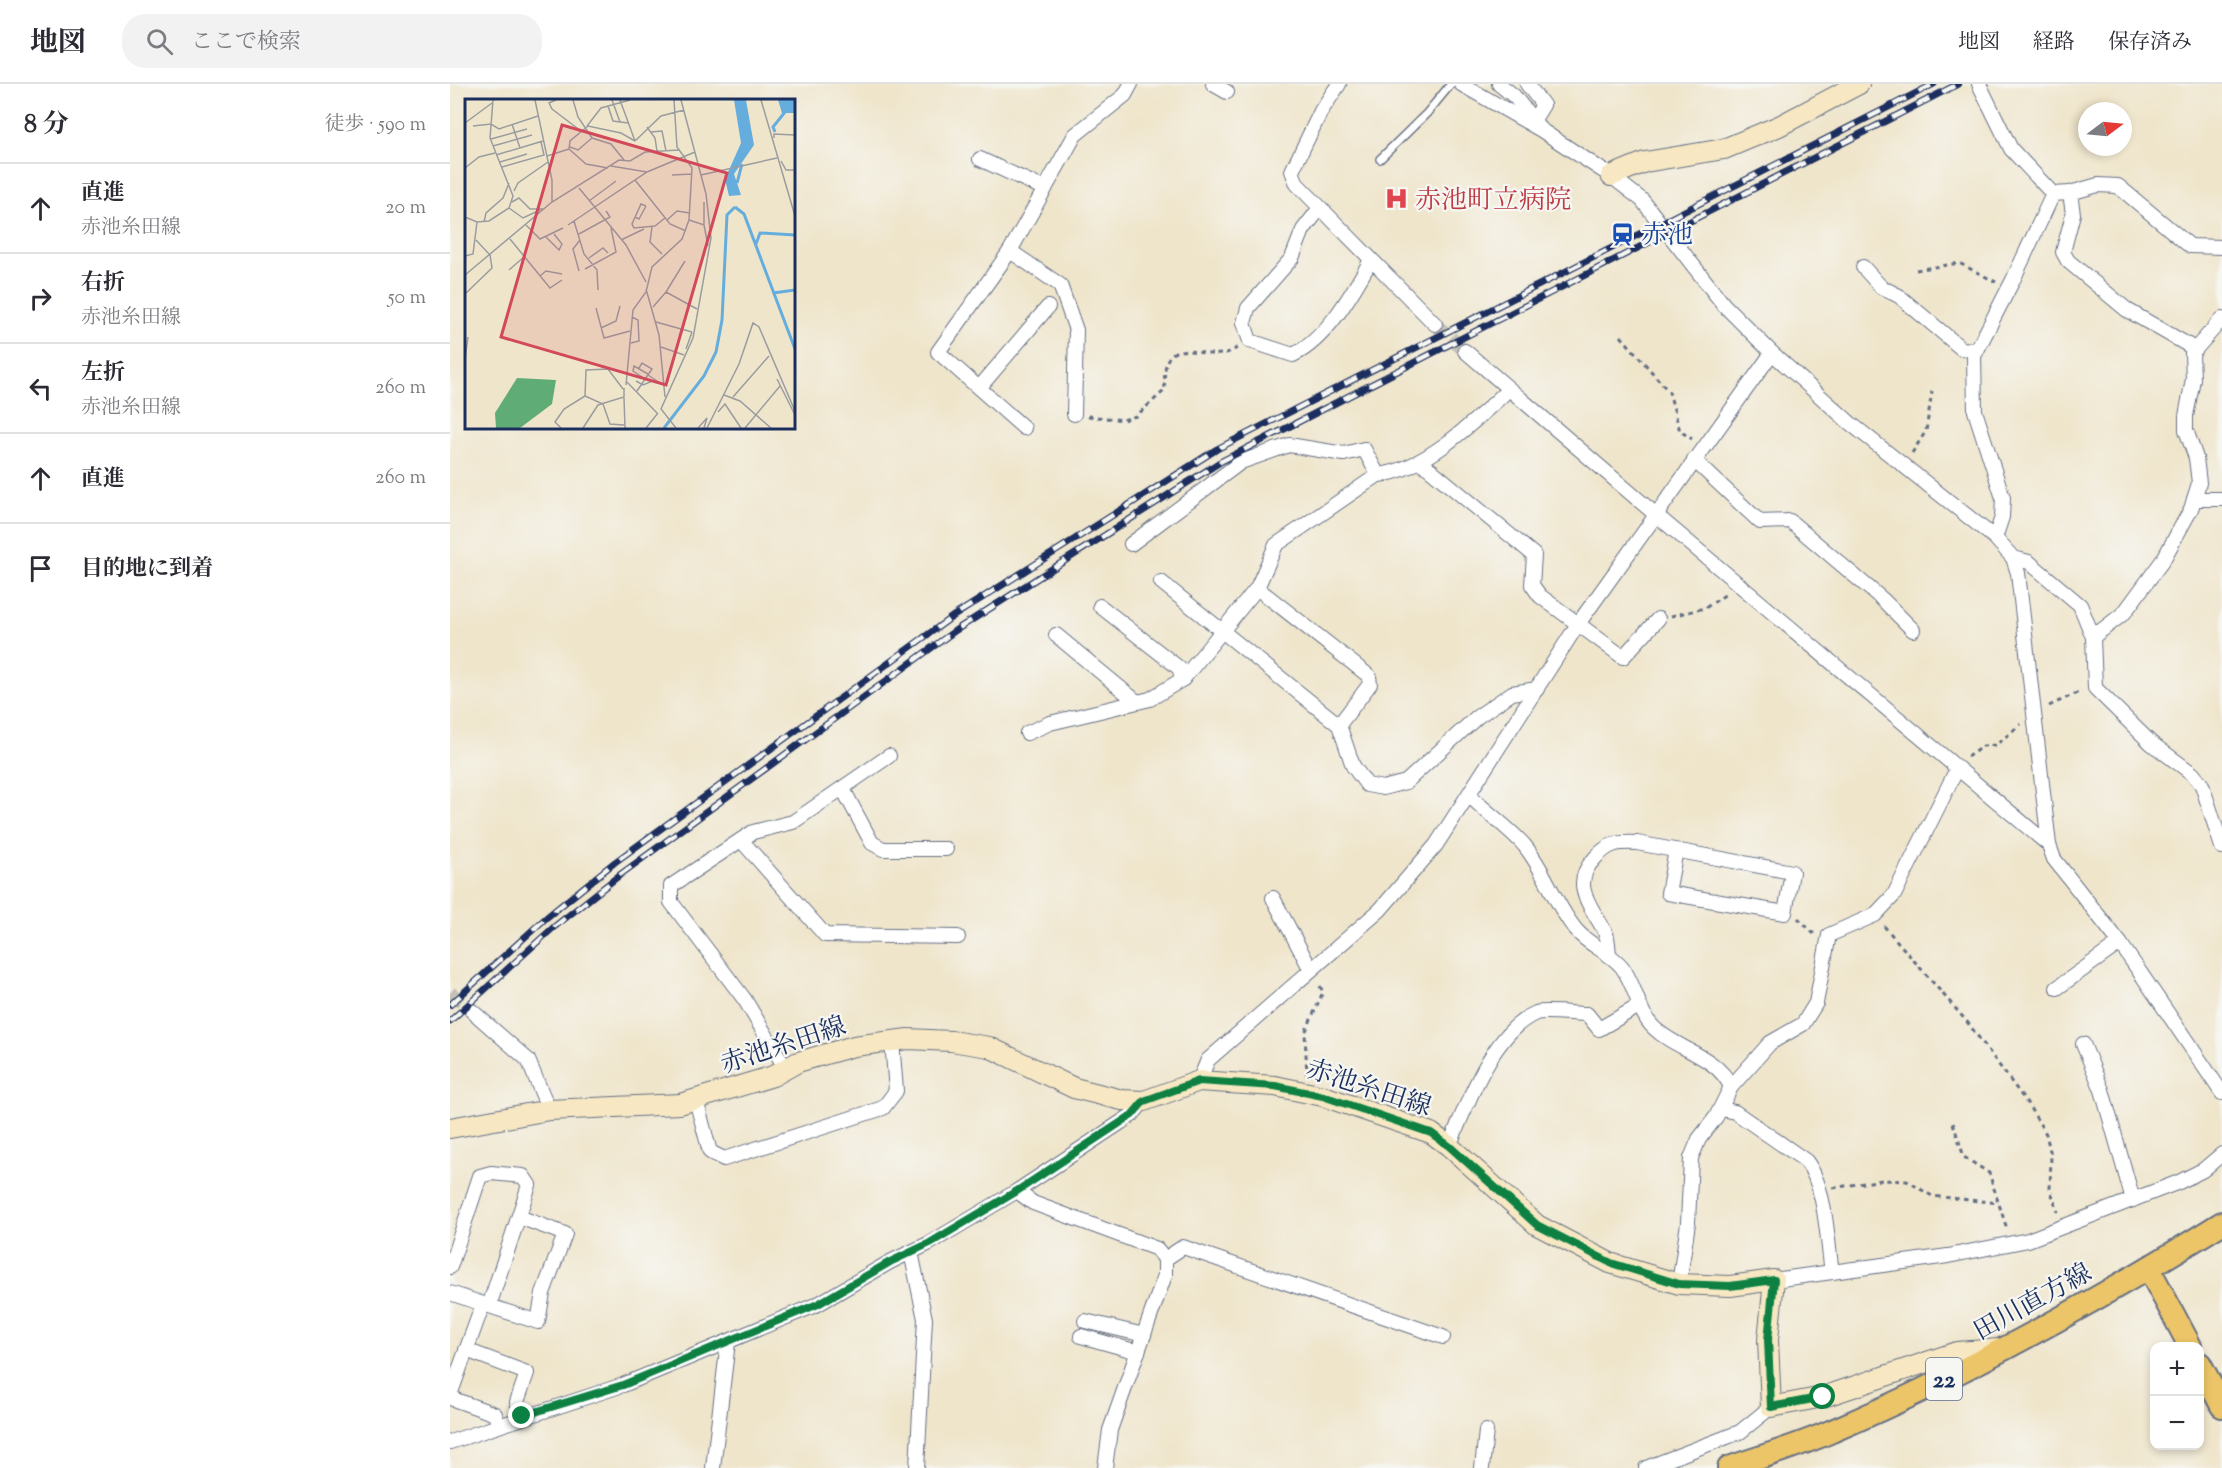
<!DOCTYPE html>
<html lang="ja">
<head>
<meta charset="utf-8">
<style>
  body { margin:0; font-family:"Sorts Mill Goudy","Noto Serif JP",serif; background:#f2f2f3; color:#2b2b33 }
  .controls { position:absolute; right:18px; bottom:18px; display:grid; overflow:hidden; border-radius:12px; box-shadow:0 3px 9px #0003 }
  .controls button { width:54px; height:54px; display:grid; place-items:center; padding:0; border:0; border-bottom:2px solid #e1e1e2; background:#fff; color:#2b2b33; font:30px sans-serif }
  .compass { position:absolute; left:1628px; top:18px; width:54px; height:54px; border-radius:50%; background:#fff; box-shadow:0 3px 9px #0003; rotate:74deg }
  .stop { position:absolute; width:18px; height:18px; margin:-14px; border:4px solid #0b8043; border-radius:50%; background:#fff }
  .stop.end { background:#0b8043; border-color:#fff; box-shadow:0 2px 6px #0008 }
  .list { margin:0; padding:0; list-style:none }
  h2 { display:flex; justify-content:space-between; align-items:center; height:78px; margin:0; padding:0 24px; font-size:26px }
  h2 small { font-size:20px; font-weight:400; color:#7c7c81 }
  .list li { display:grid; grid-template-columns:39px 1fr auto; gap:18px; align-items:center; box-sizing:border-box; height:90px; padding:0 24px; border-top:2px solid #e1e1e2 }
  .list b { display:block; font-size:22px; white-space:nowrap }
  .list p { margin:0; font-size:20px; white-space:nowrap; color:#7c7c81 }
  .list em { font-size:20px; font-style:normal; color:#7c7c81 }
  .icon { flex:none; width:33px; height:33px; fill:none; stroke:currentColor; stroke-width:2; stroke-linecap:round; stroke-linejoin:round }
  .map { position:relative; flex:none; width:1772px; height:1384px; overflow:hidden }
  header { display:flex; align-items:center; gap:36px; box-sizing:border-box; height:84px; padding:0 30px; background:#fff; border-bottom:2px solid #e1e1e2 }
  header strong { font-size:28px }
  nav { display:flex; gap:33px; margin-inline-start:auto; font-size:21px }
  .search { width:420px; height:54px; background:#f2f2f3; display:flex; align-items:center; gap:15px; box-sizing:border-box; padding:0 21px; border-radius:24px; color:#7c7c81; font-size:22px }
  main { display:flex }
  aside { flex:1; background:#fff }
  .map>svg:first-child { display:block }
</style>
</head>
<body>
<header>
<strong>地図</strong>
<div class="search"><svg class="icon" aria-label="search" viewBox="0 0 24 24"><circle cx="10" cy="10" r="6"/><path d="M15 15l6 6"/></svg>ここで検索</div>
<nav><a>地図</a><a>経路</a><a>保存済み</a></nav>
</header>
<main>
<aside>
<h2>8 分<small>徒歩 · 590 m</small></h2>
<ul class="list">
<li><svg class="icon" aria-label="ahead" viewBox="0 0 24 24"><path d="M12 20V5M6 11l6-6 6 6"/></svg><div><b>直進</b><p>赤池糸田線</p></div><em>20 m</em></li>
<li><svg class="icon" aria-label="right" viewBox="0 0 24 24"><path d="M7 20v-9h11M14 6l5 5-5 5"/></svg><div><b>右折</b><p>赤池糸田線</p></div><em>50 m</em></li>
<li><svg class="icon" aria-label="left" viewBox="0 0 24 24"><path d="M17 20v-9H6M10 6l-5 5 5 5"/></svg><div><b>左折</b><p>赤池糸田線</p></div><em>260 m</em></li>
<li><svg class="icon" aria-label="ahead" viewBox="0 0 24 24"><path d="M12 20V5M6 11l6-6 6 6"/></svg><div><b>直進</b></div><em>260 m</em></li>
<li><svg class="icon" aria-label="arrive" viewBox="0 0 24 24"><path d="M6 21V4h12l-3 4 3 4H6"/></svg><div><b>目的地に到着</b></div></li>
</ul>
</aside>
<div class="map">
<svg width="1772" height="1384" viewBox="0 0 1772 1384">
  <rect width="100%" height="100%" fill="#f6f6f2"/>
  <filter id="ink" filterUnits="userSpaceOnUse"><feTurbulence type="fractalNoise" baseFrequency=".0167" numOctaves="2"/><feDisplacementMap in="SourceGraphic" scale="12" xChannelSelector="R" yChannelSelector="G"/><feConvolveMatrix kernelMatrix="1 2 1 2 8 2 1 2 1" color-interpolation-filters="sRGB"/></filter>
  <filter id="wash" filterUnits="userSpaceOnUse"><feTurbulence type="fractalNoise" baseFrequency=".008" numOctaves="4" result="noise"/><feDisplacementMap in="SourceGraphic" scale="24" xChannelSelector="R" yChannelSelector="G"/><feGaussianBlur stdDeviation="1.35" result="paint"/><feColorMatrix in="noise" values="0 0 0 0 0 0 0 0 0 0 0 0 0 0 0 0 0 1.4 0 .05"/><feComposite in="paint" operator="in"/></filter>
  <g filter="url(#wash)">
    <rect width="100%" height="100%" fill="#efe5cb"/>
  </g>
  <g filter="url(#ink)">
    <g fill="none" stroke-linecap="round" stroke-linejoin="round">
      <g stroke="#c5c1b5" stroke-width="14" stroke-dasharray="14 7" stroke-linecap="butt">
        <polyline points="985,240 1015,267"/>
        <polyline points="0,909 22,927"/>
      </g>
      <defs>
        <polyline id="lane" points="930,75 977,29 1001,0"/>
        <g id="street">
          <polyline points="763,0 777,8"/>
          <polyline points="889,0 871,27 842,87 847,100 985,240"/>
          <polyline points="1011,0 1091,46 1161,92 1192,116 1274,221 1322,269 1400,339 1545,454 1563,474 1568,489 1599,761 1604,775 1670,859 1772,1009"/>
          <polyline points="1049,0 1064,12 1088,42"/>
          <polyline points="1077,0 1093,21 1083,37"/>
          <polyline points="1529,0 1561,65 1603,110 1620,109 1648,101 1668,102 1740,162 1772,163"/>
          <polyline points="530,75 595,105"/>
          <polyline points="1620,109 1623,130 1613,168 1618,177 1677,226 1745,265"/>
          <path d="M870,124L853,146L842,174L798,224L794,239L800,257L843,271C877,255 903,208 921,176"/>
          <polyline points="560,167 610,201 626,246 624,330"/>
          <polyline points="1413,183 1431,203 1449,212 1512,265 1526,266"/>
          <polyline points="1015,267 1205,430 1599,761"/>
          <polyline points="529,304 598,223"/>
          <polyline points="574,344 488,268 560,167 625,51 675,11 681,0"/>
          <polyline points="1244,376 1310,438 1340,437 1432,515 1463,546"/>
          <polyline points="970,377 1084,471 1082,501 1090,512 1173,573 1208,535"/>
          <polyline points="1744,415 1772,415"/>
          <polyline points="1545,454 1552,433 1553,414 1525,327 1524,272 1563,196 1603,110"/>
          <polyline points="681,460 791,378 839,361 894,370 914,365 928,391"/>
          <polyline points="1563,474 1579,478 1630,521 1643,553 1645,604 1701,659 1743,690 1752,701 1772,763"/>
          <polyline points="711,498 889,641 903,682 917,701 933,704 956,698 1027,633 1062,609 1087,605"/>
          <polyline points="807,504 919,592 920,600 889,641"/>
          <polyline points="650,522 729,584 733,595"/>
          <polyline points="606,551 687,618"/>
          <polyline points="1643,553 1674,529 1713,476 1741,425 1749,399 1746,374 1736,346 1736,332 1743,295 1742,269 1772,235"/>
          <path d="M577,649L600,639L700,615L733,595L807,504L826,461L928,391C974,387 1025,337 1058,306"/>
          <polyline points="393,705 422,759 433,765 496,765"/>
          <path d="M1020,712C1037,729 1058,743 1074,761C1095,786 1105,821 1126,846C1139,862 1159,867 1172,883C1186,902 1188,928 1203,943C1226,966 1267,971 1281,1003"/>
          <polyline points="291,756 375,851 508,853"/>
          <polyline points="823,814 861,886"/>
          <path d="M1159,869C1158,863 1158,855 1156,850C1143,823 1118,802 1145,774C1159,759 1167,758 1187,759L1342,788L1335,829L1218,809L1226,766"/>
          <polyline points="1607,904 1670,859"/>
          <polyline points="22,927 78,976 99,1026"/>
          <polyline points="1633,960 1652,1006 1683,1116"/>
          <polyline points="336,985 295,916 221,818 221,802 303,748 343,738 439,672"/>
          <polyline points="749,997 758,976 930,826 986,761 1128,540 1322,269"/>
          <polyline points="246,1016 260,1068 274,1075 433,1024 446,1007 442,957"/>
          <path d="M1271,1025L1285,1028L1356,1077C1376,1102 1377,1157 1382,1188"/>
          <path d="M999,1062C1017,1021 1042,948 1086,929C1094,926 1126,930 1137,930L1149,945L1189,922"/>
          <polyline points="567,1107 583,1119 707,1165 715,1175 715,1191 660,1346 655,1384"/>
          <polyline points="461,1168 475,1235 467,1384"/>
          <polyline points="715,1175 733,1163 993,1253"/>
          <polyline points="0,1183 30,1092 41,1089 73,1092 79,1101 39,1222"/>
          <polyline points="1324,1196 1498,1172 1578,1156 1729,1098 1753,1086 1772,1070"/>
          <polyline points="1229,1200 1238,1139 1241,1074 1249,1055 1266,1033 1281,1003 1320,959 1353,940 1366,919 1379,851 1425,831 1444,811 1507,685"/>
          <polyline points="0,1209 88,1238 93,1209 115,1150 69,1133"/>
          <polyline points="635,1237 694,1251"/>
          <polyline points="631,1252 688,1268"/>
          <polyline points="16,1266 77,1289 67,1318 72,1332"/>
          <polyline points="0,1311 33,1220"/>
          <polyline points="0,1314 45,1330 48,1340"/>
          <polyline points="0,1358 173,1301 368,1220 440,1178 480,1159 567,1107 682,1031 694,1017"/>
          <polyline points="263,1384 278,1258"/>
          <polyline points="1032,1384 1036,1347"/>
          <polyline points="1196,1384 1290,1348 1321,1323"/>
        </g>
        <g id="secondary">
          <polyline points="1161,92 1195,78 1274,65 1329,42 1409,0"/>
          <polyline points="0,1044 99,1026 230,1020 323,992 348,978 404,962 458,955 501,957 539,963 624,1004 672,1016 694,1017 749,997 825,1002 873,1012 981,1049 999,1062 1087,1141 1160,1179 1229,1200 1280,1202 1324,1196 1318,1256 1321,1323 1373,1313 1507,1268 1550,1265"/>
        </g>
        <g id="primary">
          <polyline points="1699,1185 1740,1262"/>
          <polyline points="1750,1280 1772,1322"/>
          <path d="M1279,1384C1313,1372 1349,1362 1382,1347C1518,1289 1647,1217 1772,1139"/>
        </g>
      </defs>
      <use href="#lane" stroke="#656f84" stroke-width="10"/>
      <use href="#street" stroke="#656f84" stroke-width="16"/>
      <use href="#secondary" stroke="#656f84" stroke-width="22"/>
      <use href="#primary" stroke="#656f84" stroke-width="26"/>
      <g stroke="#656f84" stroke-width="3" stroke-dasharray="4.5 4.5" stroke-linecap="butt">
        <polyline points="1466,186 1509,179 1546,198"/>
        <polyline points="1171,252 1219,308 1230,347 1242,355"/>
        <path d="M638,332L673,336L686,332L715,306C709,234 758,288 788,263"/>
        <polyline points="1462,369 1476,347 1482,307"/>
        <polyline points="1221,532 1255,524 1276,510"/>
        <polyline points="1599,622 1631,607"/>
        <polyline points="1517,673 1533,662 1546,661 1571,640"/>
        <polyline points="1348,834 1364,850"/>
        <polyline points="1434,842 1518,939 1577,1019 1596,1050 1601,1071 1600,1105 1608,1128"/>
        <polyline points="857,992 855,949 873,908 868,898"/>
        <polyline points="1503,1039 1514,1073 1539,1089 1557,1145"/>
        <polyline points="1383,1104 1432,1096 1457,1097 1482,1112 1549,1119"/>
      </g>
      <use href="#lane" stroke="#fff" stroke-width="7"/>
      <use href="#street" stroke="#fff" stroke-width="14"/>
      <use href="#secondary" stroke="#f7e8c3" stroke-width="20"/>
      <use href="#primary" stroke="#ecc569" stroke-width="22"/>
      <defs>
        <g id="rail">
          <polyline points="0,921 97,833 165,778 502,533 767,365 1484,0"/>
          <polyline points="0,937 104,843 171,790 506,546 770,378 1508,0"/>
        </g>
      </defs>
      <use href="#rail" stroke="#1b2f5e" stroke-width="7"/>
      <use href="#rail" stroke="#f6f6f2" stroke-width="4.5" stroke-dasharray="14" stroke-linecap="butt"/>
    </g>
  </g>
  <g fill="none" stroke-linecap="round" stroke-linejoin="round" filter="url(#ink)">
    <polyline stroke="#0b8043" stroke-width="8" points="72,1332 173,1301 368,1220 440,1178 480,1159 567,1107 682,1031 694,1017 749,997 825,1002 873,1012 981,1049 999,1062 1087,1141 1161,1179 1229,1200 1280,1202 1324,1196 1318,1256 1321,1323 1373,1313"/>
  </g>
  <defs>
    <symbol id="hospital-bare" viewBox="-9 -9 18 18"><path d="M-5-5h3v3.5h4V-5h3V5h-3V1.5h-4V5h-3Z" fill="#e0444e" stroke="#f6f6f2" stroke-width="2.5" paint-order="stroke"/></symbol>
    <symbol id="station-bare" viewBox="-9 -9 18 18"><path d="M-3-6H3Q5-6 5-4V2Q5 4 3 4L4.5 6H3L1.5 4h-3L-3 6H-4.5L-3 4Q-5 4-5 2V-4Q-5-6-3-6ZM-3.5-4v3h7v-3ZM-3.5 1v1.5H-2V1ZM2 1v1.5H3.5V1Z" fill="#1a4fb4" stroke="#f6f6f2" stroke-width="2.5" paint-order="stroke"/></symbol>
  </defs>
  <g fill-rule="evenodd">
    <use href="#hospital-bare" x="930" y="98" width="33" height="33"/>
    <use href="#station-bare" x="1156" y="134" width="33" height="33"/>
  </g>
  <g text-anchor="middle" stroke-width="4.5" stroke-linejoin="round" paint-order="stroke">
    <rect fill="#f6f6f2" stroke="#5d6b8a" stroke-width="1.5" x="1476" y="1274" width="36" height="42" rx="4.5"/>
    <g font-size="24" font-weight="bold" fill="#1b2f5e">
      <text x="1494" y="1303">22</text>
    </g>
    <g font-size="26" fill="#be3a42" stroke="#f6f6f2" text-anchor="start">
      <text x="965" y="124">赤池町立病院</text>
    </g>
    <g font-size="26" fill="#164399" stroke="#f6f6f2" text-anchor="start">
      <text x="1191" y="159">赤池</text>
    </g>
    <g font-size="26" fill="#1b2f5e" stroke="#f6f6f2">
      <text transform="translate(333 960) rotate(-18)" y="9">赤池糸田線</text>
      <text transform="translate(919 1003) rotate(18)" y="9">赤池糸田線</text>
      <text transform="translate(1582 1217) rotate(-29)" y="9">田川直方線</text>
    </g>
  </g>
  <g transform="translate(15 15)">
    <rect width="330" height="330" fill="#efe5cb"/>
    <path d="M52,279L91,281L87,305L55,329H31L30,314Z" fill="#5fac77"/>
    <path d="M269,1H281L289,46L269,75L276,96L264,97L260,80L276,44ZM313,1H330V14H317Z" fill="#65addc"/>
    <path fill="none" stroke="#65addc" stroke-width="3" d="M310,33L308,28L320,13M272,84L277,65M270,108L279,115L330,250M291,145L295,134L330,136M308,194L330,191M199,329L239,277L251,253L257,221L262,116L270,108"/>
    <path fill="none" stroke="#9a9c9f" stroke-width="1.5" d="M70,1L87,81V103M91,1L84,4L87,10L116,32M108,1L113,18L127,39L146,45L159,61M147,1L155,23M155,1L170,42M209,1L212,48L227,69L224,121M296,1L330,117M143,7L148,22L163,24M0,24L27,4M47,25L55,49M8,27L26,25L34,30L73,17M122,27L136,9L165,1M182,28L190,39L192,52M186,33L197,32L201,52M309,39V35L330,36M26,40L62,30M170,42L196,17L219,11M28,47L67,36M105,48L113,51L127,39M104,50L105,42L123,27L156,34L170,42M104,50L121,65L143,69M31,56L78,42M82,57L104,50M316,62L321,71H330M35,63L62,55M146,67L182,73M37,68L79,56L76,43M0,69L14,58L30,54M207,76L227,75M236,76L312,59M170,81L205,125L221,132M114,89L161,146L181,183M49,92L53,84L83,63M124,102L151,82M47,103L54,99L65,110H78M181,107L176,105L167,125L169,129L190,127L200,119M44,109L58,119L75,111M0,118L12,123L24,122L44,109L48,97L25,39L28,1M170,118L174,120L181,107M202,121L212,112L225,114M109,122L119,155L132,171L133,191M19,123L21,114L38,99L44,84M61,126L75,140L98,129M103,126L182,73L230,53M239,126L243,147M187,128L185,143L197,155M114,135L145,118L141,112M81,138L94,151L97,145L89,135M45,140L85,189L97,181M156,141L179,130M0,144V120M0,157L8,155L12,123M124,159L138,149L143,154M120,170L151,153L146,129M44,171L60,157M114,172L108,150L115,141M0,176L87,103L154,61L165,62L180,53L214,51M75,177L81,172L97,175M181,190L194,236L200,298M201,193L220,162M0,195L27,169L25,156L11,141M188,208L201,193L232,210M131,209L139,239L165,232M191,223L227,233M136,229L151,222L155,207M166,244L174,242L173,221L167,218M196,248L219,256M221,250L227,233M0,260L3,238M183,276L198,286M180,280L168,272L169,267L183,275M312,280L330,316M171,282L178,286L190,281M162,283L192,314M161,286L168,211L181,193L187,168L217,140L224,121L239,126V103M158,290L143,270L121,271L120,297L138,305L145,325L159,326M172,292L187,270L177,264L174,269M259,296L275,302L306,329M268,298L304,257M159,299L160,329M253,313L260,305L276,329M96,329L90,323L99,310L120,297M118,329L133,306L159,298V289M181,329L193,314M211,329L196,310L228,239L246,139L241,95L216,1M233,329L242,319L239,329M242,329L274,265L288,224L294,228L330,312M280,329L315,287"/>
    <path fill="#d1495b" fill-opacity="0.15" stroke="#d1495b" stroke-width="3" d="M97,26L262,74L201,286L36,238Z"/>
    <rect width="330" height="330" fill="none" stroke="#1b2f5e" stroke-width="3"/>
  </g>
</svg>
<div class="controls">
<button>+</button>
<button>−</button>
</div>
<svg class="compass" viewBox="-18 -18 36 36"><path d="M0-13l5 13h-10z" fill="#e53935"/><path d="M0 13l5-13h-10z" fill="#7c7c81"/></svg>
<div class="stop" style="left:1373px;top:1313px"></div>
<div class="stop end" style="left:72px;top:1332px"></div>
</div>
</main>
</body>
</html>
